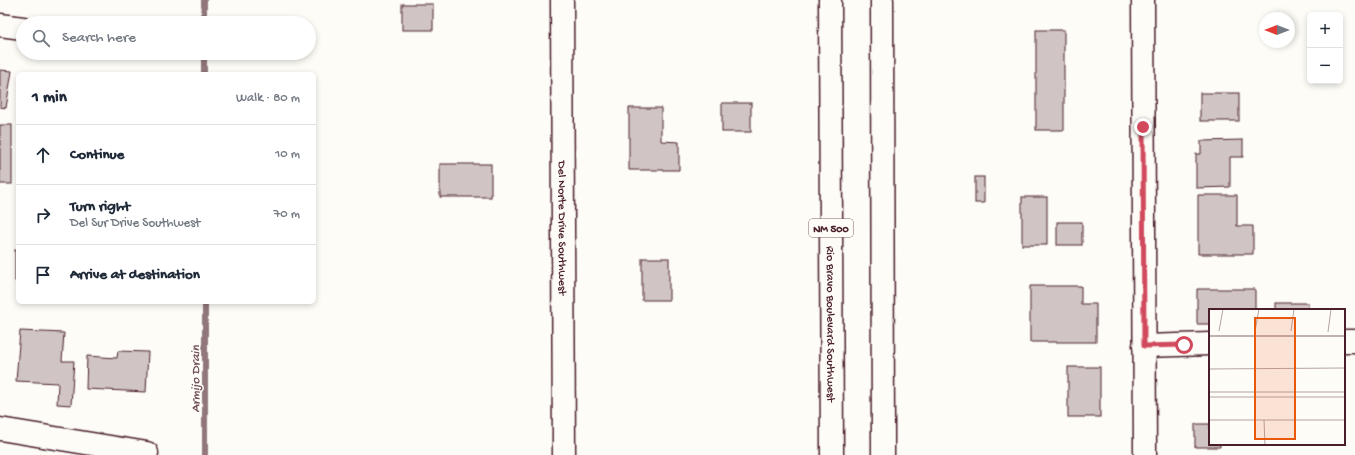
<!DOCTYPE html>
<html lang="en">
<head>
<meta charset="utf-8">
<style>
  body { margin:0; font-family:"Gochi Hand",sans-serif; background:#f6f6f7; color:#1f2937 }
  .controls { position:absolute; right:12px; top:12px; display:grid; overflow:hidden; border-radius:6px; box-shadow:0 2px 6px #0003 }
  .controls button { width:36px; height:36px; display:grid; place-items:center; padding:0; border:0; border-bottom:1px solid #e0e1e3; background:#fff; color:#1f2937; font:20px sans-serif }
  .compass { position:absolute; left:1259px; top:12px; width:36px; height:36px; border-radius:50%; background:#fff; box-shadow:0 2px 6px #0003; rotate:270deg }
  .stop { position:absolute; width:12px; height:12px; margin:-9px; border:3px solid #d1495b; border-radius:50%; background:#fff }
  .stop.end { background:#d1495b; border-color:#fff; box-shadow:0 1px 4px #0008 }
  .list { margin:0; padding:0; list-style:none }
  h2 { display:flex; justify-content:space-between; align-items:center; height:52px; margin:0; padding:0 16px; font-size:17px }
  h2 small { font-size:13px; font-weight:400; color:#747a83 }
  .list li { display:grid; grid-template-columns:26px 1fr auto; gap:12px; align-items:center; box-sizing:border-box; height:60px; padding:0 16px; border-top:1px solid #e0e1e3 }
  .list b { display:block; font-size:15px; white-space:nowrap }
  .list p { margin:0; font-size:13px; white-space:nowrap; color:#747a83 }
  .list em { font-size:13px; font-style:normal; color:#747a83 }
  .icon { flex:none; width:22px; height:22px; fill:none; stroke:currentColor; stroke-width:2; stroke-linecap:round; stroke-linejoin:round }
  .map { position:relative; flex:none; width:1355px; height:455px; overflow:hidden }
  .search { position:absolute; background:#fff; box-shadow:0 2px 6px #0003; left:16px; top:16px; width:300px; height:44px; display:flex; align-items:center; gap:10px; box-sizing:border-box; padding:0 14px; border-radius:22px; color:#747a83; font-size:15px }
  .panel { position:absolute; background:#fff; box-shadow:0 2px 6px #0003; left:16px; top:72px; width:300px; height:232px; border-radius:6px }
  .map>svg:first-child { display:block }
</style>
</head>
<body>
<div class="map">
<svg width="1355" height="455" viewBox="0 0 1355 455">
  <rect width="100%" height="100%" fill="#fdfcf7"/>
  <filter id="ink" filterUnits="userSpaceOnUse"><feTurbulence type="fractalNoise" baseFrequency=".025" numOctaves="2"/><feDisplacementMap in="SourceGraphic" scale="8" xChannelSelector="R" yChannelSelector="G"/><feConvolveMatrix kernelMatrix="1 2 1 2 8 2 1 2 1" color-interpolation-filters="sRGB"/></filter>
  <g filter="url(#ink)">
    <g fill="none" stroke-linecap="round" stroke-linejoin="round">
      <g stroke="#91777b" stroke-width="6">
        <polyline points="204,0 204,23"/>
        <polyline points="204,53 204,74"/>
        <polyline points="205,302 205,455"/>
      </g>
    </g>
    <g fill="#d0c5c4" stroke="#4a1f2b">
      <rect x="402" y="4" width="31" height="26"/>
      <rect x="1036" y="30" width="28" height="100"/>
      <polygon points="0,70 12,71 6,108 0,107"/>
      <rect x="1200" y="93" width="39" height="28"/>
      <rect x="722" y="103" width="29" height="29"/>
      <polygon points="629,108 661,108 661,141 679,142 679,170 629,170"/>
      <rect x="0" y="125" width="12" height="59"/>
      <polygon points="1243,140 1243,157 1230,157 1230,187 1196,188 1196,154 1201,154 1201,141"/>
      <rect x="440" y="164" width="51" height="33"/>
      <rect x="975" y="177" width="9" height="26"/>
      <polygon points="1198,195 1237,195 1237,226 1253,226 1253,254 1198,254"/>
      <rect x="1022" y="197" width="25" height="48"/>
      <rect x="1057" y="222" width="25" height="23"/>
      <rect x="15" y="250" width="3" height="31"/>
      <rect x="642" y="258" width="27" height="42"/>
      <polygon points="1030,286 1081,286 1081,304 1096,304 1096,342 1030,342"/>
      <polygon points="1197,289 1255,289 1255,310 1210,310 1210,324 1197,324"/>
      <rect x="1276" y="303" width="32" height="7"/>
      <polygon points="20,331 64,333 62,361 74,361 71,405 57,404 58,383 16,381"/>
      <polygon points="118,351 148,352 146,392 86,389 87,356 117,358"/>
      <rect x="1068" y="367" width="32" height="50"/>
      <polygon points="1195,424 1210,424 1210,444 1220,444 1220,447 1195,447"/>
    </g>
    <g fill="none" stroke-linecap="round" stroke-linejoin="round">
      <defs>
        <g id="minor">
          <path id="s1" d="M562,0L564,455"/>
          <polyline points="1143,0 1145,455"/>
          <polyline points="0,25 23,28"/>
          <polyline points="1344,341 1355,341"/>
          <polyline points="1144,346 1210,344"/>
          <polyline points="0,429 147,453"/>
        </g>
        <g id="major">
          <path id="s2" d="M830,0L832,455"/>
          <polyline points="882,0 883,455"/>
        </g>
      </defs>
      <use href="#minor" stroke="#4a1f2b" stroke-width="25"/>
      <use href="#major" stroke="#4a1f2b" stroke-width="25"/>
      <use href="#minor" stroke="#fdfcf7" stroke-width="22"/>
      <use href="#major" stroke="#fdfcf7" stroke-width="22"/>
    </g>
  </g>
  <g fill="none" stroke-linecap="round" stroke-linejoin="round" filter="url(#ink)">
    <polyline stroke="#d1495b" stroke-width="5" points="1143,127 1144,346 1184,345"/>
  </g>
  <g text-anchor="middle" stroke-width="3" stroke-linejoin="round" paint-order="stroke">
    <rect fill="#fdfcf7" stroke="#806168" stroke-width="1" x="809" y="219" width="44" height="18" rx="3"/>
    <g font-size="11" font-weight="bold" fill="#4a1f2b">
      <text x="831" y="232">NM 500</text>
    </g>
    <g font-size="12" fill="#4a1f2b" stroke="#fdfcf7">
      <text dy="4" stroke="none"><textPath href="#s1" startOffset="228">Del Norte Drive Southwest</textPath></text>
      <text dy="4" stroke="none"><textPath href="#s2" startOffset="324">Rio Bravo Boulevard Southwest</textPath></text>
    </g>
    <g font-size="13" font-style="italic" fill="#73525a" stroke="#fdfcf7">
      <text transform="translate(194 379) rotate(-90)" y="5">Armijo Drain</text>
    </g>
  </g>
  <g transform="translate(1209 309)">
    <rect width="136" height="136" fill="#fdfcf7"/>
    <path fill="none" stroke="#c0b1b1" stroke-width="2" d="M0,27H136"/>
    <path fill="none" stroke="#b5a4a5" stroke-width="1" d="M10,22L14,0M46,22L50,0M82,22L85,0M119,23L122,0M0,60L136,59M0,83H136M0,88H136M0,111H136M55,111L56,136"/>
    <path fill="#e8590c" fill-opacity="0.15" stroke="#e8590c" stroke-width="2" d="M46,9H86V130H46Z"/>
    <rect width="136" height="136" fill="none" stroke="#4a1f2b" stroke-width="2"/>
  </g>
</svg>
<div class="controls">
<button>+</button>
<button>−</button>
</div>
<svg class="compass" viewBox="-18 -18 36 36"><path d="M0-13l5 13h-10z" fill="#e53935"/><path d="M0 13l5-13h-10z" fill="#747a83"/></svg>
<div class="stop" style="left:1184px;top:345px"></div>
<div class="stop end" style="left:1143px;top:127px"></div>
<div class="search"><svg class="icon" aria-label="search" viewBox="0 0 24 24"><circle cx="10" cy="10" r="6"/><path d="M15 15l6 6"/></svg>Search here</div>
<section class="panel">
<h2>1 min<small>Walk · 80 m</small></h2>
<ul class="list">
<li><svg class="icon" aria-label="ahead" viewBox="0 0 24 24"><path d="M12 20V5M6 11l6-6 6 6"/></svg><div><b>Continue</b></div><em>10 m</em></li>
<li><svg class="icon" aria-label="right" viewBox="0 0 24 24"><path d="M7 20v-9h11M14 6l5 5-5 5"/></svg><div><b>Turn right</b><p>Del Sur Drive Southwest</p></div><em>70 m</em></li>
<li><svg class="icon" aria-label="arrive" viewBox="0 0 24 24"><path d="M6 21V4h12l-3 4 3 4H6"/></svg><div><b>Arrive at destination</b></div></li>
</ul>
</section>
</div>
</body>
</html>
